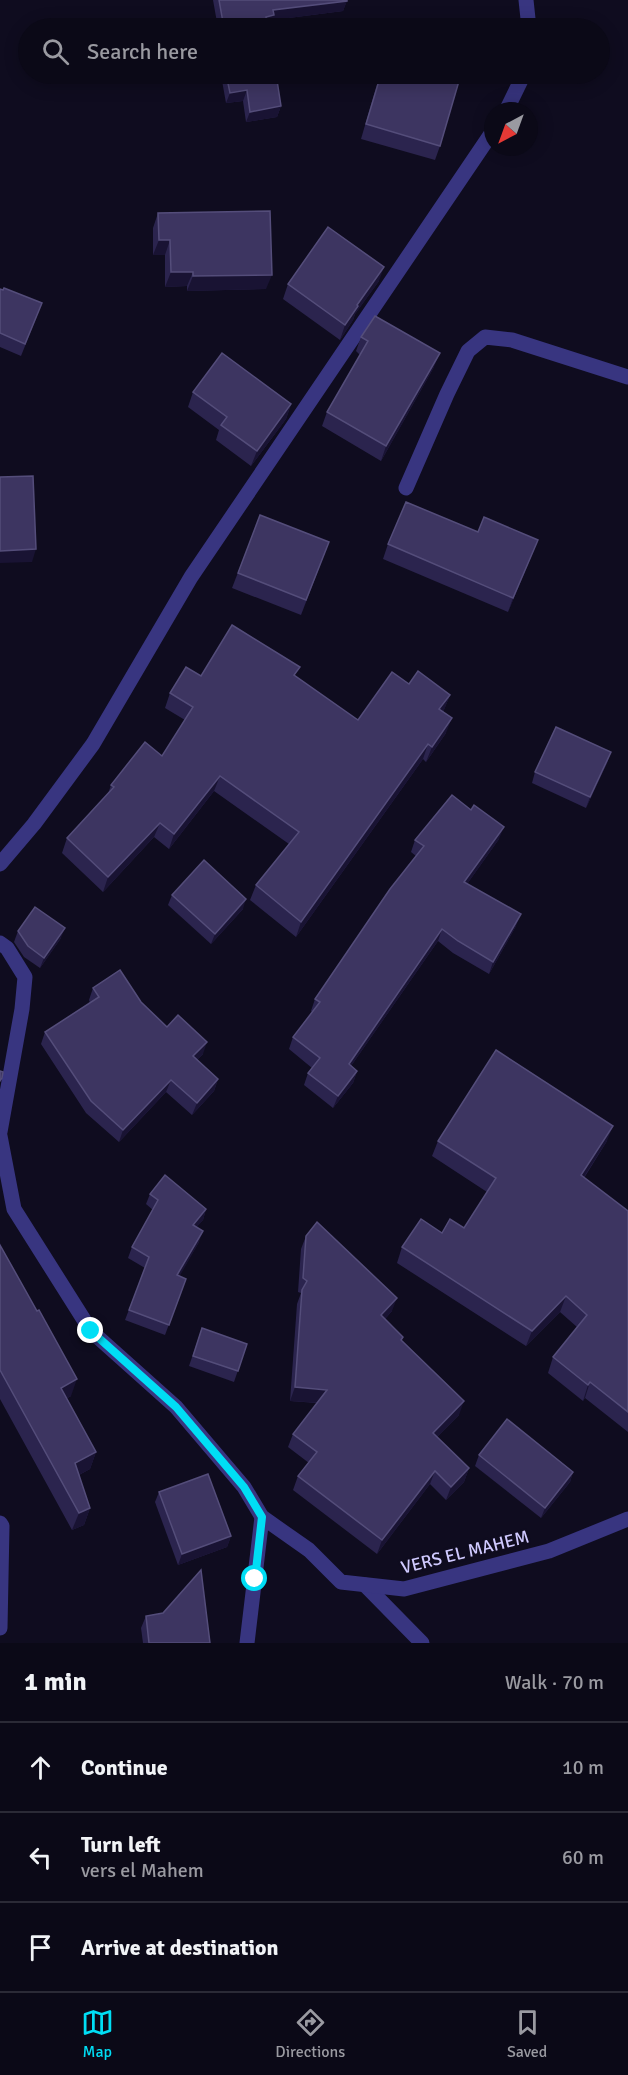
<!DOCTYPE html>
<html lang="en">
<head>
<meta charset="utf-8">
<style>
  body { margin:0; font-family:Signika,sans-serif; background:#141220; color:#f1f3f6 }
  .compass { position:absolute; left:484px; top:102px; width:54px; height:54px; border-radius:50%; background:#0b0917; box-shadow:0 3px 15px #0003; rotate:221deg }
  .stop { position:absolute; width:18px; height:18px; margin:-14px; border:4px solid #00def5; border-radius:50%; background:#fff }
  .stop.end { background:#00def5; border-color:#fff; box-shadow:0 2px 6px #0008 }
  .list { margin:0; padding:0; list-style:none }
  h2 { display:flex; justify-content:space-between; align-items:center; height:78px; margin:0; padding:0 24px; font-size:26px }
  h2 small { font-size:20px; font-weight:400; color:#9a9aa1 }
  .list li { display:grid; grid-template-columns:39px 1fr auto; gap:18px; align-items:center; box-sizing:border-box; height:90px; padding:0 24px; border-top:2px solid #2b2a36 }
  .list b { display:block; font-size:22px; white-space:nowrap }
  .list p { margin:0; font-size:20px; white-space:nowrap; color:#9a9aa1 }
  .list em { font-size:20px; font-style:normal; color:#9a9aa1 }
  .icon { flex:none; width:33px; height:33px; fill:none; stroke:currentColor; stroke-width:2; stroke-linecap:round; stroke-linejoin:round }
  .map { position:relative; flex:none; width:628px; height:1643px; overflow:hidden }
  .search { position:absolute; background:#0b0917; box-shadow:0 3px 15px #0003; left:18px; right:18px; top:18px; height:66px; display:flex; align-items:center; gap:15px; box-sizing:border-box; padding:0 21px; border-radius:33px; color:#9a9aa1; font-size:22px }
  .sheet { height:348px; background:#0b0917 }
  nav { display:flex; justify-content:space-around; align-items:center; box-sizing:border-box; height:84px; border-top:2px solid #2b2a36; background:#0b0917; font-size:16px; color:#9a9aa1 }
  nav a { display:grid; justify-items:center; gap:3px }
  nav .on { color:#00def5 }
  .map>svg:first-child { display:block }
</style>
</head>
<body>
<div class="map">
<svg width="628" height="1643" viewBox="0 0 628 1643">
  <rect width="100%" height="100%" fill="#0f0c1f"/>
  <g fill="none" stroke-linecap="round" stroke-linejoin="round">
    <g stroke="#383580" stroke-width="15">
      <polyline points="0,1523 2,1526 0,1628"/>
      <polyline points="365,1585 422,1643"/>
      <polyline points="247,1643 262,1517"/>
    </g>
    <g stroke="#383580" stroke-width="15">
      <polyline points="526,0 529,28"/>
      <polyline points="506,111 524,74"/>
      <polyline points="406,488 447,394 468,351 485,337 512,340 628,377"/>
      <polyline points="0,864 34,824 93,744 191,577 493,131"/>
      <polyline points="0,943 7,948 25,977 22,1009 0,1132"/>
      <polyline points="0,1136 14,1209 91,1331 176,1407 244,1487 262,1517 309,1550 341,1582 404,1589 549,1551 628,1519"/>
    </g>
  </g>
  <g fill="#2b244e">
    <polygon points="213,0 347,0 343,11 273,20 270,26 268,26 268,28 218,28"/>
    <polygon points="205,74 276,74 281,106 277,117 246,122 243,101 226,103 221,75 205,77"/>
    <polygon points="380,74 434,74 440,146 435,160 361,139"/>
    <polygon points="158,213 266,289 187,291 187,286 165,287 165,255 153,255 153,228"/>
    <polygon points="379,281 355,314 353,320 340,340 283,299 288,284"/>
    <polygon points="0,289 37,316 21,356 0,347"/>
    <polygon points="361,337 434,367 381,461 322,426 327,412 360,355 356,351"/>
    <polygon points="193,392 291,404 286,419 251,466 216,440 219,430 188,407"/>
    <polygon points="260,515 329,542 301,615 232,588"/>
    <polygon points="478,532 538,540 508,612 383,559 388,544"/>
    <polygon points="201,676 296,677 358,720 409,684 450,695 443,712 446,733 426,762 423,759 296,937 250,900 256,885 289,844 214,791 169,849 154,837 103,892 62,853 67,838 108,794 111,785 162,756 185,720 165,708 170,693"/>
    <polygon points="611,752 607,763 586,808 532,783 535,772"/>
    <polygon points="499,839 467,884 516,926 489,974 453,953 438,941 351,1066 357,1071 353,1083 333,1108 304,1085 308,1073 312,1068 289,1049 293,1037 312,1012 311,1011 315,999 416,856 411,852 415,840"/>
    <polygon points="172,895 243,909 211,944 168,905"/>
    <polygon points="18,931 61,938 40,968 24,957 14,942"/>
    <polygon points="93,988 141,1002 167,1027 203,1054 197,1060 218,1079 214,1091 192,1115 166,1092 119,1142 86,1113 41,1044 45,1032 90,1003 89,1000"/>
    <polygon points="438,1141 607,1141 584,1178 628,1211 628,1432 585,1398 583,1401 548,1373 553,1357 577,1327 560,1312 526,1346 397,1263 402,1247 442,1233 464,1228 487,1192 432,1156"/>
    <polygon points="150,1194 206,1209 203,1220 196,1227 199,1242 179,1276 186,1279 165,1335 125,1320 145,1268 128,1258 132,1247 153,1210 146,1204"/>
    <polygon points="306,1236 392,1311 385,1319 459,1415 437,1437 469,1468 464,1482 446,1500 430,1484 377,1554 293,1490 298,1476 309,1463 288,1447 293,1434 317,1403 290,1401 297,1304 301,1293 298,1292 301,1249"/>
    <polygon points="0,1245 71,1396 66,1399 96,1452 90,1469 79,1475 90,1508 84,1525 72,1530 0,1399"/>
    <polygon points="202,1328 247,1344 234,1382 189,1366"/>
    <polygon points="479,1455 573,1472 570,1482 541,1518 475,1466"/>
    <polygon points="159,1492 231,1536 227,1547 178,1565 155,1502"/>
    <polygon points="146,1616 210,1643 143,1643 141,1628"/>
  </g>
  <g fill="#191333">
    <polygon points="347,1 343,11 273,20 270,26 262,27 266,17 273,10"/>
    <polygon points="206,74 221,74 221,75 205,77"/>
    <polygon points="247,90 243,101 226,103 230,93"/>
    <polygon points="281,106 277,117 246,122 250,112"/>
    <polygon points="159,240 170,240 165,255 153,255"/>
    <polygon points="384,267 379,281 355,314 353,320 340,340 345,325 357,305"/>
    <polygon points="171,272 193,272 187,286 165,287"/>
    <polygon points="272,275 266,289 187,291 193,276"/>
    <polygon points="440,353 434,367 381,461 386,446"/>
    <polygon points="291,404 286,419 251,466 257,451"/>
    <polygon points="538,540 532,555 508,612 513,598"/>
    <polygon points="36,549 32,562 0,563 0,551"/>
    <polygon points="450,695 444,710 434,724 439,709"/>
    <polygon points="452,718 446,733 426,762 432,747"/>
    <polygon points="428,744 423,759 296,937 301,922"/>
    <polygon points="611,752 607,763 586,808 590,797"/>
    <polygon points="220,776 214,791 169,849 174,834"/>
    <polygon points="160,823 154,837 103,892 108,877"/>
    <polygon points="504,827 499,839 460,894 464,882"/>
    <polygon points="246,899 243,909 211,944 215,934"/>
    <polygon points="521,914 516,926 489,974 493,962"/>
    <polygon points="65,928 61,938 40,968 44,958"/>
    <polygon points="442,929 438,941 344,1076 349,1064"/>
    <polygon points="207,1042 203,1054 189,1069 193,1056"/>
    <polygon points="357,1071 353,1083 333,1108 338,1096"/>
    <polygon points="218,1079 214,1091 192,1115 197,1103"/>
    <polygon points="171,1080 166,1092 119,1142 123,1130"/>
    <polygon points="613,1126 607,1141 575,1191 581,1175"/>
    <polygon points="206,1209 203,1220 189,1236 193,1225"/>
    <polygon points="203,1231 199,1242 174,1286 177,1275"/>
    <polygon points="566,1296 560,1312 526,1346 532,1331"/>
    <polygon points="397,1298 392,1311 376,1329 381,1315"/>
    <polygon points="77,1379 71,1396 54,1405 61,1388"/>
    <polygon points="590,1382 585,1398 583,1401 588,1385"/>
    <polygon points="295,1387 327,1390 322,1403 290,1401"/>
    <polygon points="464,1401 459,1415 428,1446 433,1433"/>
    <polygon points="96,1452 90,1469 69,1480 75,1463"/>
    <polygon points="469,1468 464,1482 446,1500 451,1487"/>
    <polygon points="435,1471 430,1484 377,1554 382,1540"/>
    <polygon points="573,1472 570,1482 541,1518 545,1508"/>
    <polygon points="90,1508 84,1525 72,1530 79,1513"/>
    <polygon points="231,1536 227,1547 178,1565 182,1554"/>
  </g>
  <g fill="#3d3561" stroke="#544d7a" stroke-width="1.5">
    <polygon points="219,0 347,0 347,1 273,10 274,15 266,17 268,28 224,28"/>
    <polygon points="226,74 276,74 281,106 250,112 247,90 230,93"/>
    <polygon points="381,74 434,74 459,81 440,146 366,124"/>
    <polygon points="270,211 272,275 193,276 193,272 171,272 170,240 159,240 158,213"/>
    <polygon points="328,227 384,267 357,305 358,306 345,325 288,284"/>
    <polygon points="4,288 42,303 25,344 0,333 0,289 3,290"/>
    <polygon points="375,316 440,353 386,446 327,412 368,341 361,337"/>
    <polygon points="222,353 291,404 257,451 221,425 227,417 193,392"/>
    <polygon points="33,476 36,549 0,551 0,477"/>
    <polygon points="406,502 478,532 484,517 538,540 513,598 388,544"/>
    <polygon points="260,515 329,542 306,600 238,573"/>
    <polygon points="232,625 300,667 294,675 358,720 392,672 409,684 418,671 450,695 439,709 452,718 432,747 428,744 301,922 256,885 299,832 220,776 174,834 160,823 108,877 67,838 114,787 111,785 145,742 162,756 193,707 170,693 186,667 201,676"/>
    <polygon points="556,727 611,752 590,797 535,772"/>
    <polygon points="452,795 471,810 474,805 504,827 464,882 521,914 493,962 458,941 442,929 349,1064 357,1071 338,1096 308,1073 320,1058 293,1037 320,1002 315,999 390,889 424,846 415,840"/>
    <polygon points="204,860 246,899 215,934 172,895"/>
    <polygon points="35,907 65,928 44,958 28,946 18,931"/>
    <polygon points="120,970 141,1002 167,1027 178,1015 207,1042 193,1056 218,1079 197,1103 171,1080 123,1130 91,1101 45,1032 99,997 93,988"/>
    <polygon points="496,1050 613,1126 581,1175 628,1211 628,1412 590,1382 588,1385 553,1357 587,1315 566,1296 532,1331 402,1247 421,1219 442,1233 450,1219 464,1228 496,1178 438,1141"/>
    <polygon points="0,1071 3,1072 2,1078 0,1081"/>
    <polygon points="165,1175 206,1209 193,1225 203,1231 177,1275 186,1279 169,1325 129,1310 149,1257 132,1247 158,1200 150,1194"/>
    <polygon points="317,1222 397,1298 381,1315 403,1337 401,1340 464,1401 433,1433 469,1468 451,1487 435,1471 382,1540 298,1476 317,1452 293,1434 327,1390 295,1387 302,1290 307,1281 303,1278 306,1236"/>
    <polygon points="0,1245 37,1311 39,1310 77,1379 61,1388 96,1452 75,1463 90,1508 79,1513 0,1370"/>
    <polygon points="202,1328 247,1344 238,1371 193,1356"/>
    <polygon points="507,1419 573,1472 545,1508 479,1455"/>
    <polygon points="208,1474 231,1536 182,1554 159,1492"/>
    <polygon points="201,1570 210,1643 149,1643 146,1616 163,1613"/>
  </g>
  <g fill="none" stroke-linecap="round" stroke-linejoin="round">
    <polyline stroke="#00def5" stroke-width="8" points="91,1331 176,1407 244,1487 262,1517 255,1579"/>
  </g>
  <g text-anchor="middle" stroke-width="4.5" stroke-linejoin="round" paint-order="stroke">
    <g font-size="18" fill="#d0caff" stroke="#0f0c1f">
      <text transform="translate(465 1552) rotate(-14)" y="6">VERS EL MAHEM</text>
    </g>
  </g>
</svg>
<svg class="compass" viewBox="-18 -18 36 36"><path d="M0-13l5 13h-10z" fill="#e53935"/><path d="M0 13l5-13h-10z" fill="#9a9aa1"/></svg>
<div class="stop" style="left:255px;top:1579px"></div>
<div class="stop end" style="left:91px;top:1331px"></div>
<div class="search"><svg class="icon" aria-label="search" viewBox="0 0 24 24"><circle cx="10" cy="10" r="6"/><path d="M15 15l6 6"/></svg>Search here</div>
</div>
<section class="sheet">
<h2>1 min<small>Walk · 70 m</small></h2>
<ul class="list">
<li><svg class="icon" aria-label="ahead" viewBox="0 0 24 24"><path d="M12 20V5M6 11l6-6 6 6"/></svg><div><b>Continue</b></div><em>10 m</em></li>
<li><svg class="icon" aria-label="left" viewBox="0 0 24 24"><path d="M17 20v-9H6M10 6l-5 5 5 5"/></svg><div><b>Turn left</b><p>vers el Mahem</p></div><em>60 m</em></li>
<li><svg class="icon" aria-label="arrive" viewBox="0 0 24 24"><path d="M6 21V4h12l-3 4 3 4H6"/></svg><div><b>Arrive at destination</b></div></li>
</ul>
</section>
<nav>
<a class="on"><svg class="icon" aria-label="map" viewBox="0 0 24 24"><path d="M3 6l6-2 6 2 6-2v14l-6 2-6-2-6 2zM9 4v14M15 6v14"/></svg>Map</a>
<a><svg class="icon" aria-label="directions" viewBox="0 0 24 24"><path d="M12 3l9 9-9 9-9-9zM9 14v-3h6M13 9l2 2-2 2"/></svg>Directions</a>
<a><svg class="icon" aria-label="saved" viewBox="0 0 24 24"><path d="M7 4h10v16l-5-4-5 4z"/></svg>Saved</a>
</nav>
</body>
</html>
